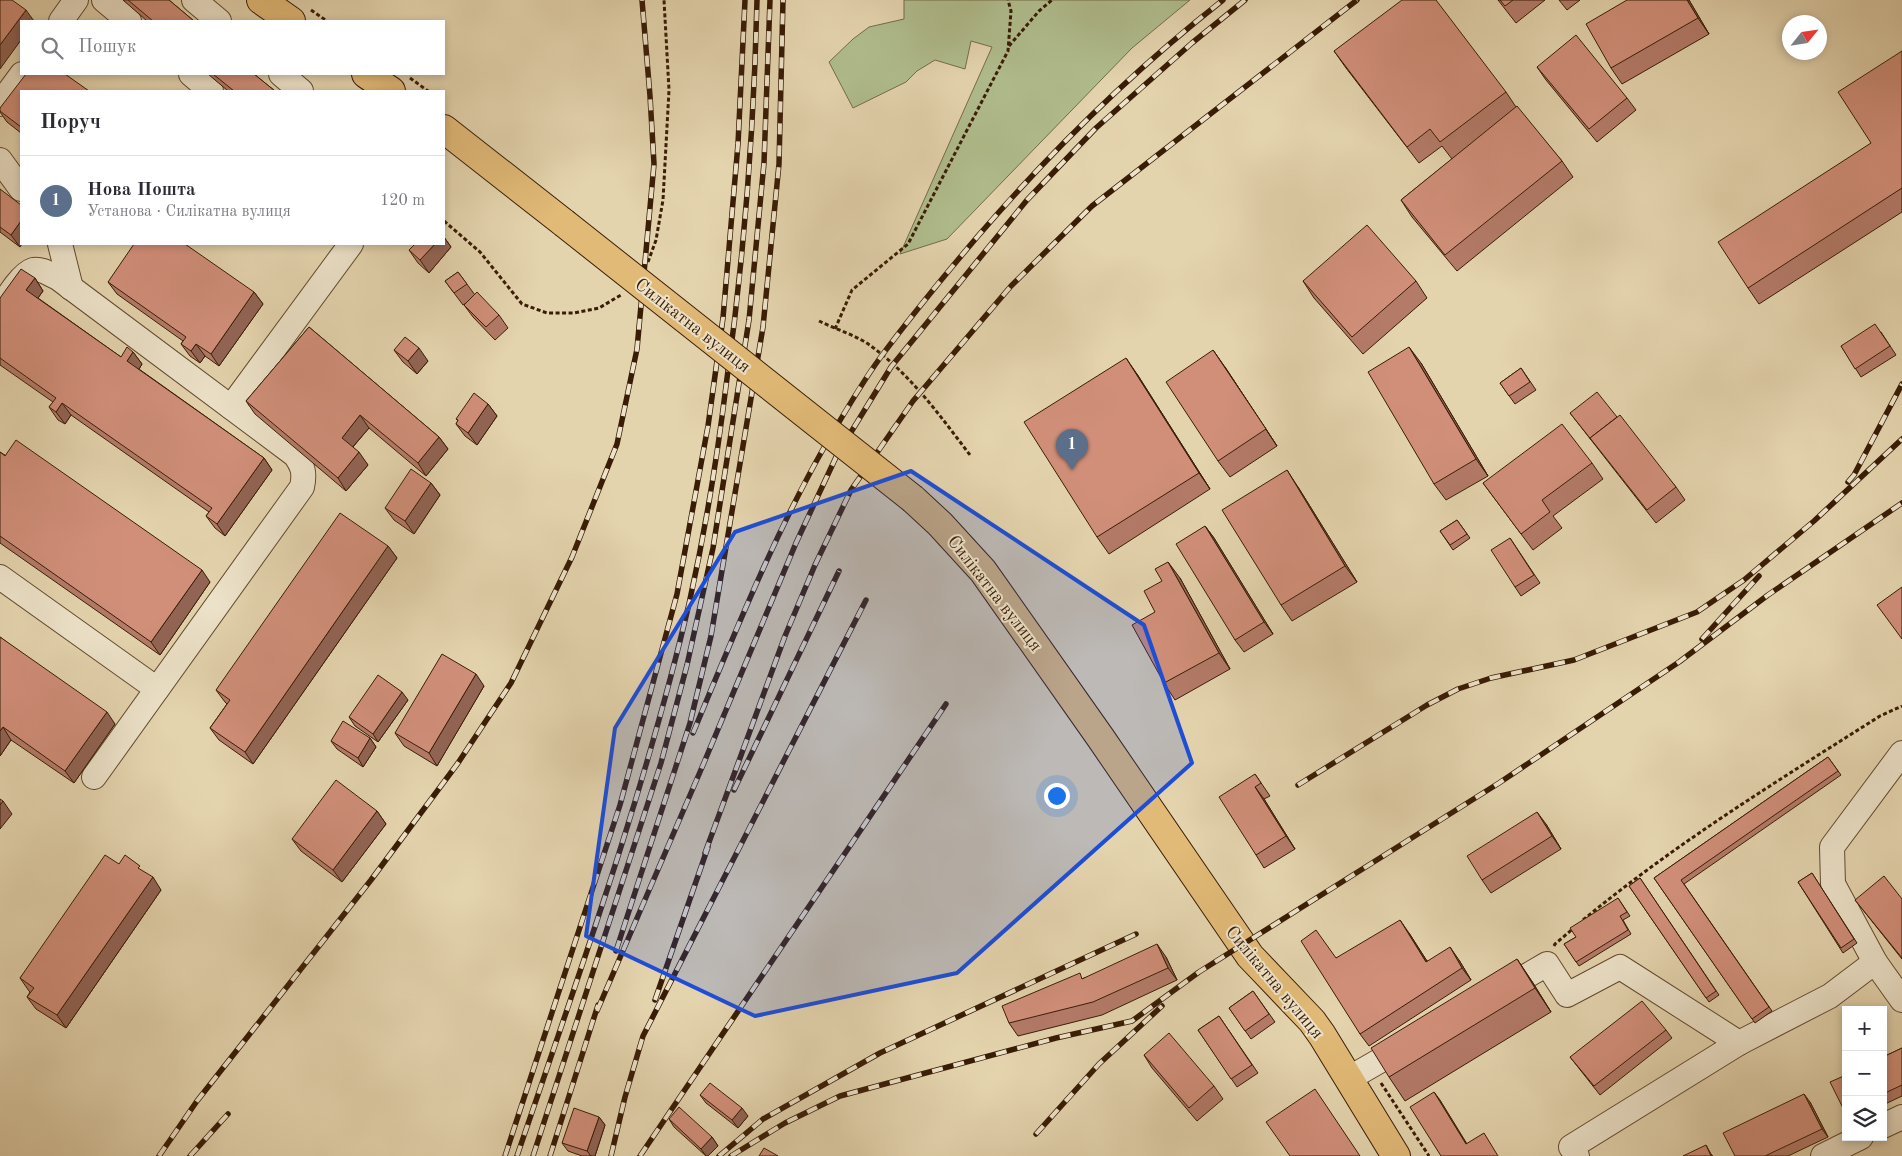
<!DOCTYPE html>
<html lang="uk">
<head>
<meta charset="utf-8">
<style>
  body { margin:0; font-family:"Old Standard TT",serif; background:#f7f7f7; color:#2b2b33 }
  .controls { position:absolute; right:15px; bottom:15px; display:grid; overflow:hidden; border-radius:0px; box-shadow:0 2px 8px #0003 }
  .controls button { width:45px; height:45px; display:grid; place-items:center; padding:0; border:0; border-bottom:1px solid #e1e1e2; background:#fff; color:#2b2b33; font:25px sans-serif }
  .compass { position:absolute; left:1782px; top:15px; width:45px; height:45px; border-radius:50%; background:#fff; box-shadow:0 2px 8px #0003; rotate:60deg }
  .you { position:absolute; left:1056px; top:795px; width:18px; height:18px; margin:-12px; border:4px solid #fff; border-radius:50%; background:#1a73e8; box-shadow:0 0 0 8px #1a73e833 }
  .badge { display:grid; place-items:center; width:32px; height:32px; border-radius:50%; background:#8f2418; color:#fff; font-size:16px; font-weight:700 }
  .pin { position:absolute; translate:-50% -41px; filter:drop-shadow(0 1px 2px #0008) }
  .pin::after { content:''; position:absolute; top:26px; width:18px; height:15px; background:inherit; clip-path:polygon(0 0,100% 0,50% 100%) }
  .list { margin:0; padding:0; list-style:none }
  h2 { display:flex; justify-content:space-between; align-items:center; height:65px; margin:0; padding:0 20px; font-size:21px }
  h2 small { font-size:16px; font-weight:400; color:#7c7c81 }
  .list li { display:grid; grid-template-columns:32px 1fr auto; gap:15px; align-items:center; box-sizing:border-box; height:90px; padding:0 20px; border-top:1px solid #e1e1e2 }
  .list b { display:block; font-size:19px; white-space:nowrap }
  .list p { margin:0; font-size:16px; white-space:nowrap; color:#7c7c81 }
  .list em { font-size:16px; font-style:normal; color:#7c7c81 }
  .icon { flex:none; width:28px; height:28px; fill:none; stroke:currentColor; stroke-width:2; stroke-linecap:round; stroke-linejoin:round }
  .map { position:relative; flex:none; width:1902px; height:1156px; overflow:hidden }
  .search { position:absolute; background:#fff; box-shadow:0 2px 8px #0003; left:20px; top:20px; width:425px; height:55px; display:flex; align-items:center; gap:12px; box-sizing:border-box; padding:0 18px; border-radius:0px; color:#7c7c81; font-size:19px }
  .panel { position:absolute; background:#fff; box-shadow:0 2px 8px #0003; left:20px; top:90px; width:425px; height:155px; border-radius:0px }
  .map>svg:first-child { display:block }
</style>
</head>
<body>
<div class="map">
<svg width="1902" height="1156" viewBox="0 0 1902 1156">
  <rect width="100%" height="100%" fill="#e4d4ae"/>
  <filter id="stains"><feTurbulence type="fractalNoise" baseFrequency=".004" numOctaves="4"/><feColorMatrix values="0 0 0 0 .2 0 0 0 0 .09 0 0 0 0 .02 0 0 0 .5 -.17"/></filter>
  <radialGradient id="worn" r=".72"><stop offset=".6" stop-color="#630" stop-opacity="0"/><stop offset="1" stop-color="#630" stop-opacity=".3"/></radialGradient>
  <polygon fill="#b0bd8d" stroke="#746c49" points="904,0 1190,0 1132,48 947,239 900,254 992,47 971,41 965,69 935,60 917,71 906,82 853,108 829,62 853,39 869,27 904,19"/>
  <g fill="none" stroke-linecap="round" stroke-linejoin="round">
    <defs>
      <g id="minor">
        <polyline points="104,0 129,21"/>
        <polyline points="194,0 219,21"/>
        <polyline points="61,21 76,0"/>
        <polyline points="191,74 211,91"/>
        <polyline points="281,74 301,91"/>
        <polyline points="0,104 22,74"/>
        <polyline points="0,160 21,189"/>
        <polyline points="60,244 71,288"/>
        <path d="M0,309C7,298 21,274 33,270C41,268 51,275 58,278L295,455C303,466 305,473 302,487L94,777"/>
        <polyline points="231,407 351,244"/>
        <polyline points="0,577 157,689"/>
        <polyline points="1875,962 1833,884 1832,847 1902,753"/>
        <polyline points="1501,991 1547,964 1567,995 1620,967 1739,1043"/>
        <polyline points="1348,1079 1407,1045"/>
        <polyline points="1883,1126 1902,1117"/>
        <polyline points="1577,1156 1571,1147 1739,1043 1830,996 1875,962 1902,1000"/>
        <polyline points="1823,1156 1861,1137"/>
      </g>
      <g id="major">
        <polyline points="261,0 291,21"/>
        <polyline points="366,74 391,91"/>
        <polyline points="444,129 564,223"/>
        <polyline points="913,499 940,524 983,571 1100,737 1250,956 1312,1021 1322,1035 1396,1156"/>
      </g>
    </defs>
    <use href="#minor" stroke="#644a2f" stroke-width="26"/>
    <use href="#major" stroke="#391c05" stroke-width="30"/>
    <g stroke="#391c05" stroke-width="3" stroke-dasharray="4 2.5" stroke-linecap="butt">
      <polyline points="311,10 327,21"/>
      <polyline points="1009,46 1039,11 1052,0"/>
      <polyline points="410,78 428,91"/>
      <polyline points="444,221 480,252 522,304 547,313 574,313 599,308 621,295"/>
      <polyline points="648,262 656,240 663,200 669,90 664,0"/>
      <path d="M819,321C835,329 856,335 871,346C911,375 941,417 970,455"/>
      <polyline points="835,329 852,290 908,244 1008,51 1011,11 1008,0"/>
      <path d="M1583,920C1676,843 1779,780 1880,716L1902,706"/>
      <polyline points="1554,946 1555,944 1575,927"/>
      <polyline points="1381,1083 1429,1156"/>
    </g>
    <use href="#minor" stroke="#ede3ca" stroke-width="24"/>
    <use href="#major" stroke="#e2ba77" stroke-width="28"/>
    <defs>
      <g id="rail">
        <polyline points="1848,482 1854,475 1902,384"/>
        <polyline points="1702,639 1759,576"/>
        <path d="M693,733C733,637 774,535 826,444C842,417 861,384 880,358C911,316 944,276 978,236C1052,150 1134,70 1223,0"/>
        <polyline points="1298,785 1427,705 1458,689 1491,678 1574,660 1697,612 1744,580 1814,521 1902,439"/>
        <polyline points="734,790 839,571"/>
        <polyline points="705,853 785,636 815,565 851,490 913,401 1011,286 1092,206 1357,0"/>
        <polyline points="616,951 690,723 711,636 763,327 779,164 783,0"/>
        <polyline points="655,1000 708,847"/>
        <polyline points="597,1011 703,765 796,543 837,455 891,367 1027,200 1096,128 1192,43 1245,0"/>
        <polyline points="1036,1134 1099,1064 1162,1006"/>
        <polyline points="159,1156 197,1101 371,880 458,763 511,683 572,557 617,444 637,349 654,164 650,96 642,0"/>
        <polyline points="190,1156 228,1114"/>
        <polyline points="505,1156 620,805 677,594 708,426 723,318 738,144 745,0"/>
        <path d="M517,1156C579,974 645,791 689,604C705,532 717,459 726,386C744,258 754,129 757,0"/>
        <polyline points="533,1156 661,763 687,665 713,548 749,320 764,163 770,0"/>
        <polyline points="550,1156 598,1005"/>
        <polyline points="611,1156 625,1097 643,1036 866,600"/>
        <polyline points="640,1156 946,704"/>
        <polyline points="719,1156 763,1119 880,1053 1136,934"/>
        <polyline points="731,1156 785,1123 840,1096 1056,1038 1132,1021 1199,972 1499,783 1679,662 1768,595 1902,503"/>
      </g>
    </defs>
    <use href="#rail" stroke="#391c05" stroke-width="5.5"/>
    <use href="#rail" stroke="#ede3ca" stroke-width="4" stroke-dasharray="11" stroke-linecap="butt"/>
    <defs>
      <polyline id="major-bridge" points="564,223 913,499"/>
    </defs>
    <use href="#major-bridge" stroke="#391c05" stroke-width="30" stroke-linecap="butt"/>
    <use href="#major-bridge" stroke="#e2ba77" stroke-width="28"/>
  </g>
  <g fill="#b47b69" stroke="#391c05">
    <polygon points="123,0 169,0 194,21 147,21"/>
    <polygon points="1498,0 1545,0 1516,23"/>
    <polygon points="1559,0 1580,0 1567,10"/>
    <polygon points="1627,0 1689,0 1709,34 1622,84 1611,68"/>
    <polygon points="1334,51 1506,92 1516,107 1562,161 1573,177 1457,271 1412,217 1401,200 1452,159 1442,146 1419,163 1346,68"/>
    <polygon points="1902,51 1902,212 1759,304 1748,288 1871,143"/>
    <polygon points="1537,67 1627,98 1636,110 1597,142 1546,80"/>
    <polygon points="208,74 254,74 275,91 228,91"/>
    <polygon points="21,91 21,133 7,122 0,112 0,108"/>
    <polygon points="0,189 20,247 0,232"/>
    <polygon points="444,237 451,247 429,273 418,263 409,250 444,244"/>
    <polygon points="458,272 475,295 499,315 508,328 495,340 473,317 464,305 466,303 463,305 445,281"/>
    <polygon points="35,278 43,291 38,298 121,357 133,352 142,364 139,369 264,458 272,470 225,536 215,528 206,516 209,512 71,415 65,424 58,420 49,407 53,402 0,365 0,298"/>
    <polygon points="1303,281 1416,281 1427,298 1363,354 1314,298"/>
    <polygon points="108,282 254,292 263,304 219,366 205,356 200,363 190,356 181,344 183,341 117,294"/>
    <polygon points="309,327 439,437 448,449 426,476 369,428 353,447 368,465 346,491 255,414 246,401"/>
    <polygon points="1881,332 1896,355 1861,377 1841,346"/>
    <polygon points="394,350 428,361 417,374 403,362"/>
    <polygon points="1421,363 1488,476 1446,500 1434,484"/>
    <polygon points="1225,367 1277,446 1230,477 1218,461"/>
    <polygon points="1521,368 1536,390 1515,404 1500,383"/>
    <polygon points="1137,374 1210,489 1109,554 1097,537"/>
    <polygon points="488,404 497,416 477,445 465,436 456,424 458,421 456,419"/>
    <polygon points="1570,413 1617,417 1676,487 1685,500 1656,523"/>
    <polygon points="0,452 210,582 160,655 0,543"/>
    <polygon points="1592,463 1603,479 1553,516 1562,528 1533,550 1483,483"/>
    <polygon points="431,483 440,495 414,534 394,520 385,508"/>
    <polygon points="1298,487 1357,582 1292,621 1281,605"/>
    <polygon points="1457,520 1470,538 1453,550 1440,531"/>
    <polygon points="1205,526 1214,538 1273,634 1244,652 1235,640"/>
    <polygon points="1510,538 1540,583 1521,596 1515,587"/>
    <polygon points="388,546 397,558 253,764 219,740 210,728 227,704 225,702 216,690"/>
    <polygon points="1180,578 1230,669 1175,700 1164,683"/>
    <polygon points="0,637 115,724 74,783 11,740 0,756"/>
    <polygon points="484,686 437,766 404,746 395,733"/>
    <polygon points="408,700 378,742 355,726 349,717"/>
    <polygon points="370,738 376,747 363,767 337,749 331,741"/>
    <polygon points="1828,757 1841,775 1684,884 1772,1011 1755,1023 1654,878"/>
    <polygon points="1255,774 1270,796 1264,799 1295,849 1264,868 1256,855"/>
    <polygon points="377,811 386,824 342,882 301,851 292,839"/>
    <polygon points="1546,824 1561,849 1491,893 1482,880"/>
    <polygon points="119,864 144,872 161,890 66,1028 36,1009 27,997 30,992 29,991 20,978"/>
    <polygon points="1812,873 1857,943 1843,953 1798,882"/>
    <polygon points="1640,878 1719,995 1709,1002 1629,886"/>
    <polygon points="1618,898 1630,916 1623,920 1631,934 1579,966 1564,944 1576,937"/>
    <polygon points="1902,899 1902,959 1855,900"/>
    <polygon points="1409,933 1427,961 1459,960 1471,980 1369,1046 1360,1034 1336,958"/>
    <polygon points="1166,957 1177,980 1102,1015 1018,1036 1009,1023 1084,978"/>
    <polygon points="1517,959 1533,983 1551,1012 1405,1101 1389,1077"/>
    <polygon points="1253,991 1275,1022 1251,1039 1229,1008"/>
    <polygon points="1219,1016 1258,1073 1237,1087 1198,1030"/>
    <polygon points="1666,1030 1672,1038 1600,1095 1570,1057"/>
    <polygon points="1902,1048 1902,1096 1883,1105 1883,1057"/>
    <polygon points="1144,1055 1214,1086 1223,1099 1197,1121 1152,1068"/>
    <polygon points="700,1095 748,1116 738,1128 706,1103"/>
    <polygon points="1810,1102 1828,1137 1788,1156 1735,1156"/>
    <polygon points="599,1117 605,1125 595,1156 582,1156 568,1151 562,1143"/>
    <polygon points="669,1119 712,1137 718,1146 708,1156 706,1156 674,1127"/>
  </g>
  <g fill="#926455" stroke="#391c05">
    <polygon points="1687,0 1689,0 1709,34 1698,18"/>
    <polygon points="26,10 34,21 21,21 21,40 0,69 0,45"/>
    <polygon points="21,221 21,244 22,244 20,247 11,235"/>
    <polygon points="444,237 451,247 429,273 420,260 435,244 444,244"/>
    <polygon points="35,278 43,291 35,302 26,290"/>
    <polygon points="254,292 263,304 219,366 211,354"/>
    <polygon points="196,344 205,356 200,363 191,351"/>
    <polygon points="1409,347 1421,363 1488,476 1476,459"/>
    <polygon points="419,348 428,361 417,374 408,361"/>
    <polygon points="1213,350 1225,367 1277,446 1266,429"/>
    <polygon points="133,352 142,364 136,374 127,361"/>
    <polygon points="1126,358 1137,374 1210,489 1199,473"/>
    <polygon points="62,403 71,415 65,424 56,412"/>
    <polygon points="488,404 497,416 477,445 468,433"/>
    <polygon points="360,415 369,428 350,450 342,438"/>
    <polygon points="439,437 448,449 426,476 418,463"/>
    <polygon points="359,452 368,465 346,491 338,478"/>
    <polygon points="264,458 272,470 225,536 217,524"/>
    <polygon points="1287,470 1298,487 1357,582 1345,566"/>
    <polygon points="431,483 440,495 414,534 405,521"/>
    <polygon points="1205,526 1214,538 1273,634 1264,622"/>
    <polygon points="388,546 397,558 253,764 245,752"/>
    <polygon points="1168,562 1180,578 1230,669 1219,653"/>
    <polygon points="202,570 210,582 160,655 151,642"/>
    <polygon points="476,674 484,686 437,766 429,753"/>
    <polygon points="402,692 408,700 378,742 373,734"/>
    <polygon points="107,712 115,724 74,783 65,771"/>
    <polygon points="3,727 11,740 0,756 0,731"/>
    <polygon points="370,738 376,747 363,767 358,758"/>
    <polygon points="1255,787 1264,799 1295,849 1286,836"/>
    <polygon points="3,801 12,814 0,829 0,805"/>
    <polygon points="377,811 386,824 342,882 333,870"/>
    <polygon points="1537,812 1546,824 1561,849 1552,836"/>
    <polygon points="153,877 161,890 66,1028 57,1015"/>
    <polygon points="1400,920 1409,933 1435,974 1426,962"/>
    <polygon points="1157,944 1166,957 1177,980 1168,968"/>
    <polygon points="1450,947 1459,960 1471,980 1462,968"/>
    <polygon points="1517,959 1533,983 1551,1012 1535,988"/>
    <polygon points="1434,1092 1440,1100 1472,1152 1466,1144"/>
    <polygon points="1804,1094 1810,1102 1828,1137 1822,1129"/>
    <polygon points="742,1108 748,1116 738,1128 732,1120"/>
    <polygon points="599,1117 605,1125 595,1156 591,1156 587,1151"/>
    <polygon points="712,1137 718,1146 708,1156 706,1156 701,1149"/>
    <polygon points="1706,1145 1711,1154 1713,1156 1711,1156"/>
  </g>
  <g fill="#d18f7a" stroke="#391c05">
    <polygon points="0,0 12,0 26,10 0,45"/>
    <polygon points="128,0 169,0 194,21 153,21"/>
    <polygon points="1402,0 1436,0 1506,92 1440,142 1430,129 1407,147 1334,51"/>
    <polygon points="1500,0 1513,0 1505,6"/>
    <polygon points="1627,0 1687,0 1698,18 1611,68 1586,24"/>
    <polygon points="1576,35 1627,98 1589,129 1537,67"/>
    <polygon points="1902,51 1902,188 1748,288 1718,242 1871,143 1838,92"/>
    <polygon points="26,74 65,74 89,91 21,91 21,127 0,111 0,108"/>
    <polygon points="213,74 254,74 275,91 234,91"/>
    <polygon points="1517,106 1562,161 1445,255 1401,200"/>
    <polygon points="0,189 21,205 21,221 11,235 0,227"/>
    <polygon points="1367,225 1416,281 1352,337 1303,281"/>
    <polygon points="134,244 185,244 254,292 211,354 196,344 191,351 181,344 186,337 108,282"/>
    <polygon points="415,244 435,244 420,260 409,250"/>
    <polygon points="21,269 35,278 26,290 121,357 127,347 133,352 127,361 264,458 217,524 206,516 212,508 62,403 56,412 49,407 56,398 0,358 0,298"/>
    <polygon points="458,272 467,284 454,293 445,281"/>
    <polygon points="477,292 499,315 486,327 464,305"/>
    <polygon points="1875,324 1890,346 1855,369 1841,346"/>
    <polygon points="309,327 439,437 418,463 360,415 342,438 359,452 338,478 246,401"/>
    <polygon points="405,337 419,348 408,361 394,350"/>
    <polygon points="1409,347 1476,459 1434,484 1368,372"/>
    <polygon points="1213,350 1266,429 1218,461 1166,382"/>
    <polygon points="1126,358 1199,473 1097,537 1024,422"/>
    <polygon points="1521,368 1530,382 1509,396 1500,383"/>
    <polygon points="1597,392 1617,417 1590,438 1593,442 1570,413"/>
    <polygon points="474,393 488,404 468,433 456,424 458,420 456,419"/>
    <polygon points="1620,415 1676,487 1647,510 1590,438"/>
    <polygon points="1562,424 1592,463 1542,500 1550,512 1521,534 1483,483"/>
    <polygon points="16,440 202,570 151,642 0,536 0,452 5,456"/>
    <polygon points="411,469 431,483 405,521 385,508"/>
    <polygon points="1287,470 1345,566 1281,605 1222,510"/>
    <polygon points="340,513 388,546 245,752 210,728 230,700 216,690"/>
    <polygon points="1457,520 1467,534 1450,545 1440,531"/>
    <polygon points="1205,526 1264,622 1235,640 1176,544"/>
    <polygon points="1510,538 1534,575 1515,587 1491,550"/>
    <polygon points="1168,562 1219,653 1164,683 1132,625 1155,612 1144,591 1162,581 1155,569"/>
    <polygon points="1902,587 1902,639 1877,605"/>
    <polygon points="0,637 107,712 65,771 3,727 0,731"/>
    <polygon points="442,654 476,674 429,753 395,733"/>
    <polygon points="378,675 402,692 373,734 349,717"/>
    <polygon points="343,721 370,738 358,758 331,741"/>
    <polygon points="1828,757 1838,771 1681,880 1769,1007 1752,1019 1654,878"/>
    <polygon points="1255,774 1261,783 1255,787 1286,836 1256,855 1219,797"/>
    <polygon points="336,780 377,811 333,870 292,839"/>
    <polygon points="0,799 3,801 0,805"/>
    <polygon points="1537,812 1552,836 1482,880 1467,856"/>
    <polygon points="105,855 119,864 125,855 140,866 138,868 153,877 57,1015 27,997 34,988 20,978"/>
    <polygon points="1812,873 1854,939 1841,948 1798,882"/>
    <polygon points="1884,876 1902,899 1902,958 1855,900"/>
    <polygon points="1640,878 1716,991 1706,998 1629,886"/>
    <polygon points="1618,898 1627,912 1620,916 1628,930 1576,962 1564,944 1576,937 1570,928"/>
    <polygon points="1400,920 1426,962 1450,947 1462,968 1360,1034 1301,941 1316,930 1336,958"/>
    <polygon points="1157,944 1168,968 1093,1002 1009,1023 1002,1006 1080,973 1082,979"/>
    <polygon points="1517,959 1535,988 1389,1077 1371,1048"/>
    <polygon points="1253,991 1269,1014 1245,1031 1229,1008"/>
    <polygon points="1642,1001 1666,1030 1594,1086 1570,1057"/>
    <polygon points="1219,1016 1252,1065 1231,1079 1198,1030"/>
    <polygon points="1169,1033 1214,1086 1189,1108 1144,1055"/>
    <polygon points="1902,1048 1902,1085 1883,1094 1883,1057"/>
    <polygon points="1846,1075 1846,1112 1845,1112 1830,1082"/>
    <polygon points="710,1083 742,1108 732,1120 700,1095"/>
    <polygon points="1315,1089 1360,1156 1290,1156 1266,1122"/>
    <polygon points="1434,1092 1466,1144 1484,1133 1498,1156 1441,1156 1410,1107"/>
    <polygon points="1804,1094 1822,1129 1765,1156 1735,1156 1723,1133"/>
    <polygon points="679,1107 712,1137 701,1149 669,1119"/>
    <polygon points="574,1108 599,1117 587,1151 562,1143"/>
    <polygon points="1706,1145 1711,1156 1683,1156"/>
    <polygon points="764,1148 778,1156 759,1156"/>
  </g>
  <path fill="#1d4ed8" fill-opacity="0.2" stroke="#1d4ed8" stroke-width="4" stroke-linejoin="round" d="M911,471L1144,625L1192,763L957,973L755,1016L586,936L615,728L735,532Z"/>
  <g text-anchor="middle" stroke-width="4" stroke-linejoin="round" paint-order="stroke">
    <g font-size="18" fill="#391c05" stroke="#ede3ca">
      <text transform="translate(693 325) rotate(38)" y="6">Силікатна вулиця</text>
      <text transform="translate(995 593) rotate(52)" y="6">Силікатна вулиця</text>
      <text transform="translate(1275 982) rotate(50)" y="6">Силікатна вулиця</text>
    </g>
  </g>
  <rect width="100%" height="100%" filter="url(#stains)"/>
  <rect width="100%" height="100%" fill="url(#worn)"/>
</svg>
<div class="controls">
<button>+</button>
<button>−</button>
<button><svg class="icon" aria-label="layers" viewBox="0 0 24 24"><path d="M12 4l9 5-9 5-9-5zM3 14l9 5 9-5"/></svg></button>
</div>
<svg class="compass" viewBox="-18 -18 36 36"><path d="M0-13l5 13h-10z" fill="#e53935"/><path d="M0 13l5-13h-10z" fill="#7c7c81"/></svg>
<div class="you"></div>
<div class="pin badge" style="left:1072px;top:470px;background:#5c6f8a">1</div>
<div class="search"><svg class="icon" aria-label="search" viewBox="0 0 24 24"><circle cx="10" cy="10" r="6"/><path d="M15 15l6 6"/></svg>Пошук</div>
<section class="panel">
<h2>Поруч<small></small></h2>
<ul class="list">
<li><span class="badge" style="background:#5c6f8a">1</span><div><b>Нова Пошта</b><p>Установа · Силікатна вулиця</p></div><em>120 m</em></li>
</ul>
</section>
</div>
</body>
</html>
